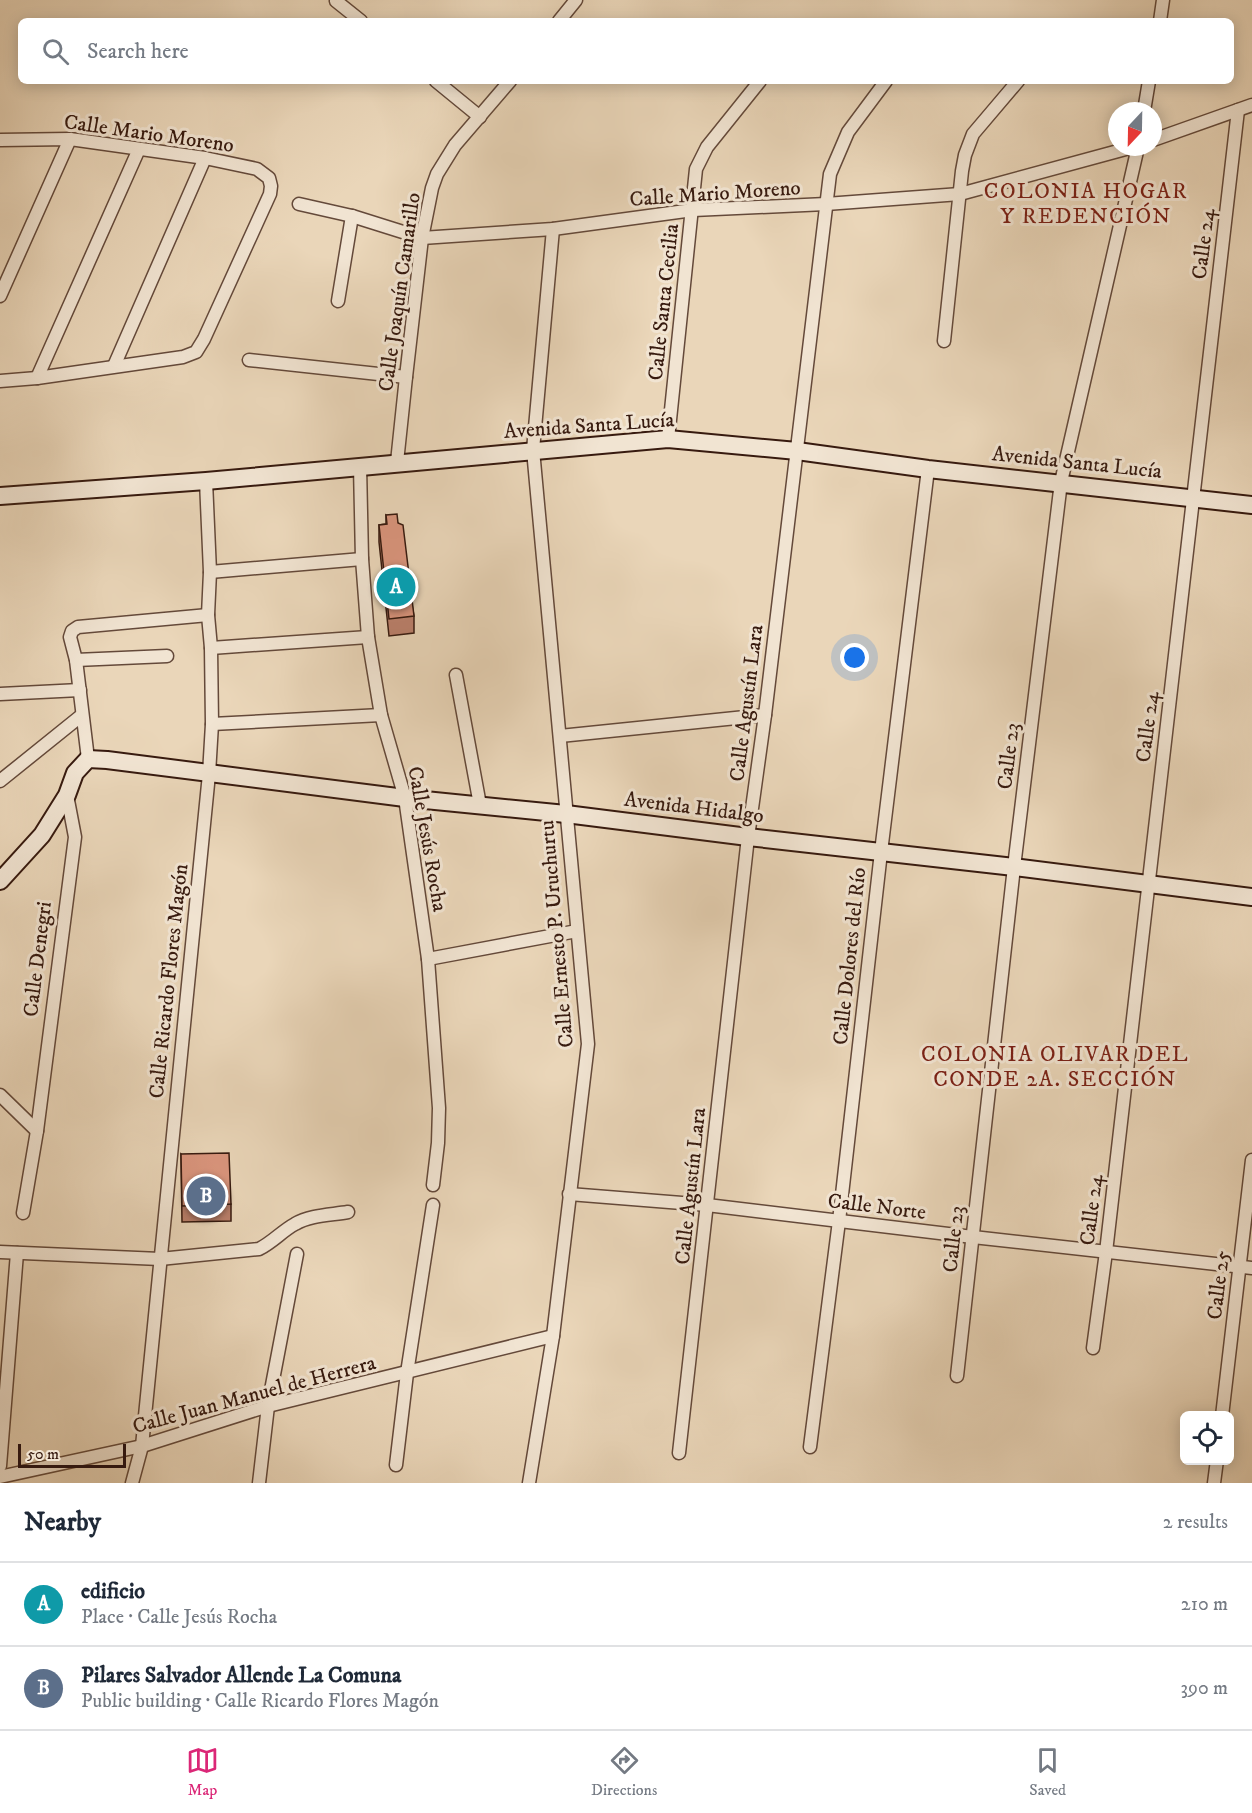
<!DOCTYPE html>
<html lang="en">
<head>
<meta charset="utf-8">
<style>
  body { margin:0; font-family:"IM FELL DW Pica",serif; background:#f2f2f3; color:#1f2937 }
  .controls { position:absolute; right:18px; bottom:18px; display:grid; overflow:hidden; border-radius:9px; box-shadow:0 3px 15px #0003 }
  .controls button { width:54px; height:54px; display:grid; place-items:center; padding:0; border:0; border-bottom:2px solid #e0e1e3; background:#fff; color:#1f2937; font:30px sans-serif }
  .compass { position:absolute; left:1108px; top:102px; width:54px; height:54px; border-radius:50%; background:#fff; box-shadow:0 3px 15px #0003; rotate:202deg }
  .scale { position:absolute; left:18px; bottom:15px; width:108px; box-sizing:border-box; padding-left:6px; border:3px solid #371a0f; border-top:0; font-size:16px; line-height:21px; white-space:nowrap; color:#371a0f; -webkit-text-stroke:4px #f1e4d2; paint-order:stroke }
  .you { position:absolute; left:855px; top:658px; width:21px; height:21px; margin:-15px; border:4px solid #fff; border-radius:50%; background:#1a73e8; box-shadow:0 0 0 9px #1a73e833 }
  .badge { display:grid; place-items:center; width:39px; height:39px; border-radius:50%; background:#db2777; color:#fff; font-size:20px; font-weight:700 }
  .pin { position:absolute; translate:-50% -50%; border:3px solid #fff; box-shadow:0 2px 6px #0006 }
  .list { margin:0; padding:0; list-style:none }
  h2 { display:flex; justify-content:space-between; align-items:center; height:78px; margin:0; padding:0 24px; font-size:26px }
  h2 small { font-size:20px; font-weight:400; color:#747a83 }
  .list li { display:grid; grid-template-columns:39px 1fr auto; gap:18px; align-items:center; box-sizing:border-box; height:84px; padding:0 24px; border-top:2px solid #e0e1e3 }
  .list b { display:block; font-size:22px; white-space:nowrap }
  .list p { margin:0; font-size:20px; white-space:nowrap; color:#747a83 }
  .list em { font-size:20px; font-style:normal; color:#747a83 }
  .icon { flex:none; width:33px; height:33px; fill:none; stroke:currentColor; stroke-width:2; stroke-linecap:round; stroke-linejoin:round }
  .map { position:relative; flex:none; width:1252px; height:1483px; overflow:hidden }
  .search { position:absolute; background:#fff; box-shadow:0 3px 15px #0003; left:18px; right:18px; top:18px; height:66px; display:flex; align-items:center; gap:15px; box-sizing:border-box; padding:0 21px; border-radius:9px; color:#747a83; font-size:22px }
  .sheet { height:246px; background:#fff }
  nav { display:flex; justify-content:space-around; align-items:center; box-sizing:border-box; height:84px; border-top:2px solid #e0e1e3; background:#fff; font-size:16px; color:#747a83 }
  nav a { display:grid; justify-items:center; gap:3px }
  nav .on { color:#db2777 }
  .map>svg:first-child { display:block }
</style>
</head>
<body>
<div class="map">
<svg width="1252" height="1483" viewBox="0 0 1252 1483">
  <rect width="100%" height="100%" fill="#ead6b9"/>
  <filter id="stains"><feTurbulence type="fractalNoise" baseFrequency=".00333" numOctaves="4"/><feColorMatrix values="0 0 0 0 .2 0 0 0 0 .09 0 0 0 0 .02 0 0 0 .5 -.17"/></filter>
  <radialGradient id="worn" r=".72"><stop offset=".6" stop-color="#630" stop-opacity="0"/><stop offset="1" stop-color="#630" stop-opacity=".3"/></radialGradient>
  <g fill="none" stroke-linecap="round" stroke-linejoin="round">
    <defs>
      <g id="street">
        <polyline points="336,1 361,21"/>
        <polyline points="559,21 576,0"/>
        <polyline points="1160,21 1163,0"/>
        <polyline points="436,81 480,117"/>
        <polyline points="1144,111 1149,81"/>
        <polyline points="0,140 70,139 205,158 257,169 269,178 271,186 270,194 204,339 196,352 183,357 37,378 0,381"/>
        <polyline points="1153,140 1252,105"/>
        <polyline points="299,204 352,216 422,238 553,229 693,210 826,204 960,194 1133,147"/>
        <polyline points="0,296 70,139"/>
        <polyline points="338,301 352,216"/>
        <polyline points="944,341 962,171 965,155 973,134 1018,81"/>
        <polyline points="249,360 406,377"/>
        <polyline points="114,366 205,158"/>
        <polyline points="37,378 139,149"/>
        <polyline points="668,439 696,169 707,147 760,81"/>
        <polyline points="397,462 406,377 422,238 432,188 437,174 455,145 510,81"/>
        <polyline points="360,466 362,559 368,637 381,715 405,798 428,959 439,1108 438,1143 433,1185"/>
        <polyline points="210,572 362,559"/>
        <polyline points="211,648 368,637"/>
        <polyline points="76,660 167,656"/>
        <polyline points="456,675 480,805"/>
        <polyline points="0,694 80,690"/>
        <polyline points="212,724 381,715"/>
        <polyline points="560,736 765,715"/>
        <polyline points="88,759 76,660 70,637 72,631 78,627 208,615"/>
        <polyline points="0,781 82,715"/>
        <polyline points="428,959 577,931"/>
        <polyline points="0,1095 37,1131"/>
        <polyline points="569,1194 707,1205 973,1237 1252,1268"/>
        <polyline points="23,1213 37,1131 75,837 67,795"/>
        <path d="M0,1252L160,1259L259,1249C273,1242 282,1231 295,1224C310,1215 331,1215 348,1212"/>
        <polyline points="1093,1348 1106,1252 1238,110"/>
        <polyline points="957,1376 1014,867 1061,482 1138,147"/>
        <polyline points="1222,1416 1252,1160"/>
        <polyline points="810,1447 839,1221 881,852 928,469"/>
        <polyline points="679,1453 748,837 765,715 830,174 848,132 886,81"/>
        <polyline points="396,1465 407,1373 433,1205"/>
        <polyline points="0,1466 17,1253"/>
        <polyline points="0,1477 142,1446 268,1406 553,1336"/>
        <polyline points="132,1483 142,1446 209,774 212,724 211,648 208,615 210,572 206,481"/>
        <polyline points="259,1483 268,1406 297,1254"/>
        <polyline points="529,1483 553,1336 588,1044 533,450 553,229"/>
        <polyline points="1214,1483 1217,1460"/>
      </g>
      <g id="secondary">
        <polyline points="0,496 206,481 668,439 797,451 928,469 1252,505"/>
        <polyline points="0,881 42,835 67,795 75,773 88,759 107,760 405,798 566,814 748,837 1014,867 1252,897"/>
      </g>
    </defs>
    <use href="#street" stroke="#64493a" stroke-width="15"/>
    <use href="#secondary" stroke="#371a0f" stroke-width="20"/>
    <use href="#street" stroke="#f1e4d2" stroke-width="12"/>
    <use href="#secondary" stroke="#f1e4d2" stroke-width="16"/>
  </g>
  <g fill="#bb806c" stroke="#371a0f" stroke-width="1.5">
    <polygon points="386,515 398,523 414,616 414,633 389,636 379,542 379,525 386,524"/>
    <polygon points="181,1154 231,1204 231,1221 182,1222"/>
  </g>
  <g fill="#da957d" stroke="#371a0f" stroke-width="1.5">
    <polygon points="397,514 398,523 403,525 414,616 389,619 379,525 387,524 386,515"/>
    <polygon points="229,1153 231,1204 182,1206 181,1154"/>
  </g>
  <g text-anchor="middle" stroke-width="6" stroke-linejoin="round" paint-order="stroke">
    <g font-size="21" fill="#371a0f" stroke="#f1e4d2">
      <text transform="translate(149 133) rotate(8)" y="7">Calle Mario Moreno</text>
      <text transform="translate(715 193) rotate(-4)" y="7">Calle Mario Moreno</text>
      <text transform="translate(1203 244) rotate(-83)" y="7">Calle 24</text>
      <text transform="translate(399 292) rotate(-82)" y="7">Calle Joaquín Camarillo</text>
      <text transform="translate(663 302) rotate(-84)" y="7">Calle Santa Cecilia</text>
      <text transform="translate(589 425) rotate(-4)" y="7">Avenida Santa Lucía</text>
      <text transform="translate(1077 462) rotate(6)" y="7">Avenida Santa Lucía</text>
      <text transform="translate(746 703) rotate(-83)" y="7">Calle Agustín Lara</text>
      <text transform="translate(1147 727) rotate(-83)" y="7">Calle 24</text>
      <text transform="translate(1008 756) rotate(-83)" y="7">Calle 23</text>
      <text transform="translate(694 807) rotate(7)" y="7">Avenida Hidalgo</text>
      <text transform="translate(428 839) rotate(80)" y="7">Calle Jesús Rocha</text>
      <text transform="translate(556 934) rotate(-95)" y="7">Calle Ernesto P. Uruchurtu</text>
      <text transform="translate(849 956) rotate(-84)" y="7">Calle Dolores del Río</text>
      <text transform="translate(37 959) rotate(-83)" y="7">Calle Denegri</text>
      <text transform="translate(168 981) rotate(-84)" y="7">Calle Ricardo Flores Magón</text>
      <text transform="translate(690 1186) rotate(-84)" y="7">Calle Agustín Lara</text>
      <text transform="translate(877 1206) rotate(7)" y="7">Calle Norte</text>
      <text transform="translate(1091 1210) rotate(-83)" y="7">Calle 24</text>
      <text transform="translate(953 1239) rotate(-84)" y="7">Calle 23</text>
      <text transform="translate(1218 1285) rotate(-83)" y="7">Calle 25</text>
      <text transform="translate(254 1394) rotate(-15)" y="7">Calle Juan Manuel de Herrera</text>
    </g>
    <g font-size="22" letter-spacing="1.5" fill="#7a1f14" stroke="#f1e4d2">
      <text x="1086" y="198">COLONIA HOGAR<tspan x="1086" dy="25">Y REDENCIÓN</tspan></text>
      <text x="1055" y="1061">COLONIA OLIVAR DEL<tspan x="1055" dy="25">CONDE 2A. SECCIÓN</tspan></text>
    </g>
  </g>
  <rect width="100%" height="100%" filter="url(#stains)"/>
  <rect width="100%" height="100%" fill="url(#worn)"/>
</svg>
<div class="controls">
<button><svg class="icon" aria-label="locate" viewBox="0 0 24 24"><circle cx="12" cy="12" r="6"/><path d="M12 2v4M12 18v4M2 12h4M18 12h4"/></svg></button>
</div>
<svg class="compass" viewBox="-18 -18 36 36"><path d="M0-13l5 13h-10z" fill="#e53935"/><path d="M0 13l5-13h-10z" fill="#747a83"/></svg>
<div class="scale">50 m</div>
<div class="you"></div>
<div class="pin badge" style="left:396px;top:587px;background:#0f9aa8">A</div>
<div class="pin badge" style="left:206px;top:1196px;background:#5c6f8a">B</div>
<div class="search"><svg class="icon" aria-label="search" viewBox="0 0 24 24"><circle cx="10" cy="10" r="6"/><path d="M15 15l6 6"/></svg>Search here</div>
</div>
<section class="sheet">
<h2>Nearby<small>2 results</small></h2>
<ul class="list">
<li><span class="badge" style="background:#0f9aa8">A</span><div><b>edificio</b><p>Place · Calle Jesús Rocha</p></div><em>210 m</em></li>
<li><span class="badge" style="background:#5c6f8a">B</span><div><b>Pilares Salvador Allende La Comuna</b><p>Public building · Calle Ricardo Flores Magón</p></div><em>390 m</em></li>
</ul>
</section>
<nav>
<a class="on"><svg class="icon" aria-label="map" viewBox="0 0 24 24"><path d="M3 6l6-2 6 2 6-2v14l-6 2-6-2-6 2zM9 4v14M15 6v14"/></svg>Map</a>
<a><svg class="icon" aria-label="directions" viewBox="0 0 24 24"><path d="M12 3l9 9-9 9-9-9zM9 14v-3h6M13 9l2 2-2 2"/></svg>Directions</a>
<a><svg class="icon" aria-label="saved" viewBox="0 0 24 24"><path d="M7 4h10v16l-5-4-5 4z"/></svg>Saved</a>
</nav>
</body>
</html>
